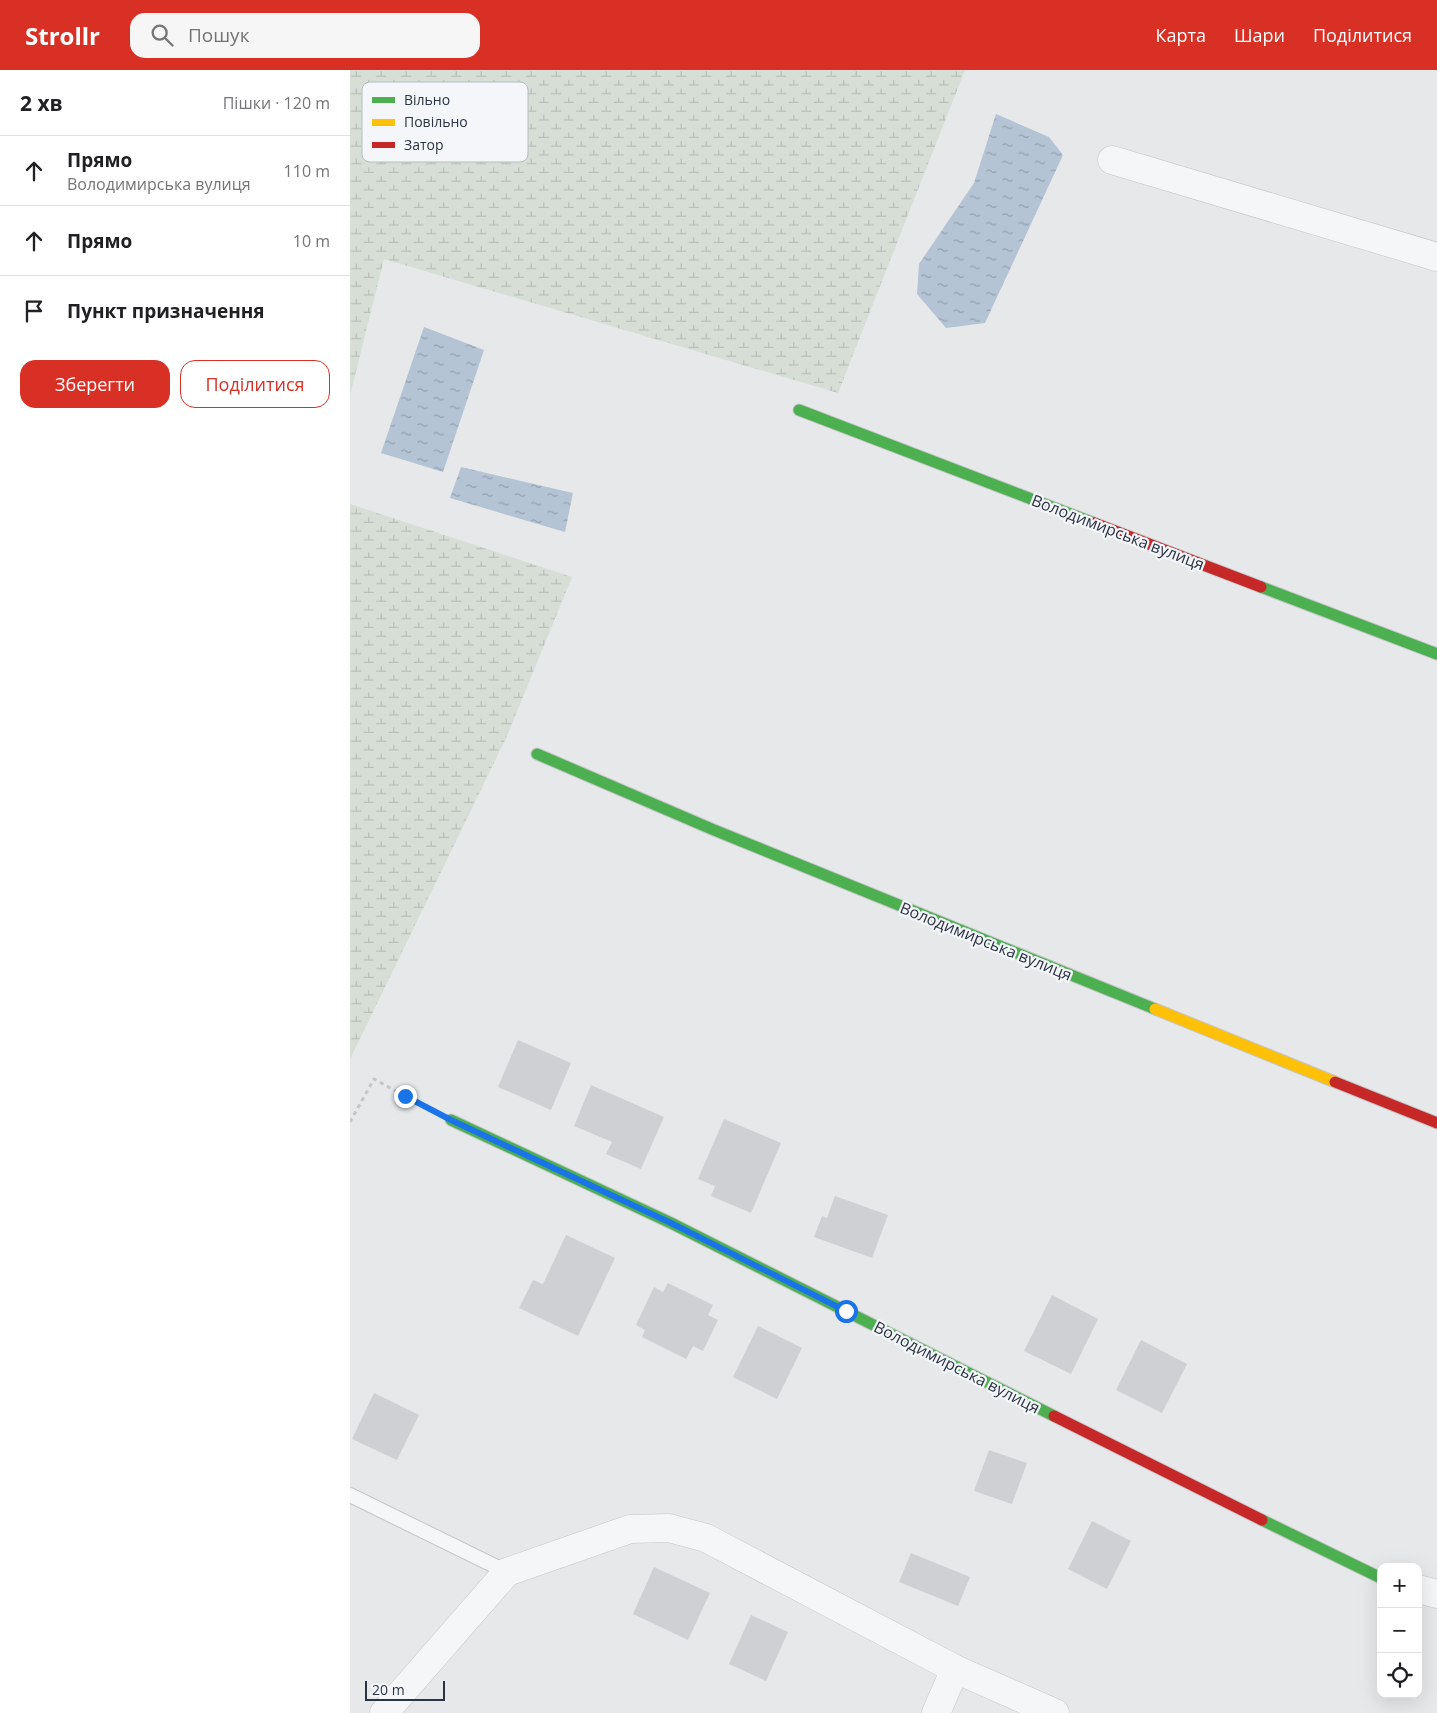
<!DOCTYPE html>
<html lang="uk">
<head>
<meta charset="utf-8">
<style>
  body { margin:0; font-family:"Open Sans",sans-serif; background:#f6f6f6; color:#202124 }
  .controls { position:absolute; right:15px; bottom:15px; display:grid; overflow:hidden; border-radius:10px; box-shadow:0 5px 20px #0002 }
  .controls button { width:45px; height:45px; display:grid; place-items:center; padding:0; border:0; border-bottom:1px solid #e0e0e0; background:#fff; color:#202124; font:25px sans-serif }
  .scale { position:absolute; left:15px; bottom:12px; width:80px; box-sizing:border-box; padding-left:5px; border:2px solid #2b3445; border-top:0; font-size:14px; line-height:18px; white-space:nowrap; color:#2b3445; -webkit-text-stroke:4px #f4f6f9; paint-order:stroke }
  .stop { position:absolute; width:15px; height:15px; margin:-11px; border:4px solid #1a73e8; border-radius:50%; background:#fff }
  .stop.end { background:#1a73e8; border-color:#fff; box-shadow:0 1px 5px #0008 }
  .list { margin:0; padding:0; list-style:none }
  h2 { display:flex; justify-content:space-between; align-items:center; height:65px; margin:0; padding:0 20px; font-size:21px }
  h2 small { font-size:16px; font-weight:400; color:#757577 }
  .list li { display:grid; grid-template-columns:32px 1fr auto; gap:15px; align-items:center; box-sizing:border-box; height:70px; padding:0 20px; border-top:1px solid #e0e0e0 }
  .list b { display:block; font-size:19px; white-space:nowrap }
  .list p { margin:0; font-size:16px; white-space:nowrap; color:#757577 }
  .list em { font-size:16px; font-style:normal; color:#757577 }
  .actions { display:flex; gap:10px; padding:15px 20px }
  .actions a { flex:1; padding:11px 0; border:1px solid #d93025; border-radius:15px; text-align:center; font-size:18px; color:#d93025 }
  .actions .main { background:#d93025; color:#fff }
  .icon { flex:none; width:28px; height:28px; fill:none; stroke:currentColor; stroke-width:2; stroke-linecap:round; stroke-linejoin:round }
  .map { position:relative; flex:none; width:1087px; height:1643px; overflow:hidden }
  header { display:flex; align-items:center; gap:30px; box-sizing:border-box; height:70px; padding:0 25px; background:#d93025; color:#fff }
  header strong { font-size:24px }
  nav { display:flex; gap:28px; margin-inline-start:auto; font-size:18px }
  .search { width:350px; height:45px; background:#f6f6f6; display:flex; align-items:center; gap:12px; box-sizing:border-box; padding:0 18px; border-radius:15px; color:#757577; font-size:19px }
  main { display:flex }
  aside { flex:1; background:#fff }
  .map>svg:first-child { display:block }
</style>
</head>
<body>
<header>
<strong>Strollr</strong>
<div class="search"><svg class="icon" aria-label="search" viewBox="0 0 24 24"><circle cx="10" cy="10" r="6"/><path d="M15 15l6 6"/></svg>Пошук</div>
<nav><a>Карта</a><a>Шари</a><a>Поділитися</a></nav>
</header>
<main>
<aside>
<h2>2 хв<small>Пішки · 120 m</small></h2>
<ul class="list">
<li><svg class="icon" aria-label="ahead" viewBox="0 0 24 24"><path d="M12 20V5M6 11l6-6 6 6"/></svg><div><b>Прямо</b><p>Володимирська вулиця</p></div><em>110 m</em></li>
<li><svg class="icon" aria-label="ahead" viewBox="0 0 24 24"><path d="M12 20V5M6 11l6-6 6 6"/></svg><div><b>Прямо</b></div><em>10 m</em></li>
<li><svg class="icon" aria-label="arrive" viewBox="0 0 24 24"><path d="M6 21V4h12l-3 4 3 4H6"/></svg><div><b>Пункт призначення</b></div></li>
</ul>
<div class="actions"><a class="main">Зберегти</a><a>Поділитися</a></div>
</aside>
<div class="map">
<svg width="1087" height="1643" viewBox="0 0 1087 1643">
  <defs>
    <pattern id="wetland-marsh" width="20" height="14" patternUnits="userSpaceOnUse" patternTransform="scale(1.25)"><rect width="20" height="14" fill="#d6ded6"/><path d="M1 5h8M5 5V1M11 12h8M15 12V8" fill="none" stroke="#b8bfb9"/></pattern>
    <pattern id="water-ripples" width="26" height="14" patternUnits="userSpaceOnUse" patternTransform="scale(1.25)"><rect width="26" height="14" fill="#b4c4d5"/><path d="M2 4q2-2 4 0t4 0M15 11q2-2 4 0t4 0" fill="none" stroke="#93a0af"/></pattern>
  </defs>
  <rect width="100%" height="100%" fill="#e6e8ea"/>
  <g fill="url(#wetland-marsh)">
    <polygon points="0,0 615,0 488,323 34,189 0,325"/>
    <polygon points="0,434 222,507 157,666 0,989"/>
  </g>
  <g fill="url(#water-ripples)">
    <polygon points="646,44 699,67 713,85 635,253 596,258 567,224 569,194 624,113"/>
    <polygon points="74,257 134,280 93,402 31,383"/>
    <polygon points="111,397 223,423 215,462 100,428"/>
  </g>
  <g fill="#ced0d3">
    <polygon points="168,970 221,993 201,1040 148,1017"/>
    <polygon points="241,1015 314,1047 291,1099 256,1084 262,1072 224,1056"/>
    <polygon points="374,1049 431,1073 401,1143 361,1126 365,1116 348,1109"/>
    <polygon points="485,1126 538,1145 522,1188 464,1167 472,1146 477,1148"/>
    <polygon points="216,1165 265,1188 228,1266 169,1238 183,1210 193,1214"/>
    <polygon points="318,1213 363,1235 358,1245 368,1250 353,1281 343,1276 336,1289 292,1267 295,1260 286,1255 304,1217 313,1222"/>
    <polygon points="702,1225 748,1249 721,1304 674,1281"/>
    <polygon points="408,1256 452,1278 427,1329 383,1307"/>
    <polygon points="791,1270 837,1294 812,1343 766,1320"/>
    <polygon points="24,1323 69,1345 47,1390 2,1369"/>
    <polygon points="639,1380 677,1393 662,1434 624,1421"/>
    <polygon points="742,1451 781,1471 757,1519 718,1499"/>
    <polygon points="561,1483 620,1507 608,1536 549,1512"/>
    <polygon points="304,1497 360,1523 338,1570 283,1544"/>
    <polygon points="401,1545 438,1562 416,1611 379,1594"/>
  </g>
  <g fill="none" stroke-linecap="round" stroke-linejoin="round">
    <defs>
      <polyline id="lane" points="0,1425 157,1502"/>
      <g id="street">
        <polyline points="762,90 1087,187"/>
        <polyline points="1068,1519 1087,1524"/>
        <polyline points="34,1643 157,1502 280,1459 319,1458 356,1468 605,1599"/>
        <polyline points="586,1643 605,1599 705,1643"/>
      </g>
      <g id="fast">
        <polyline points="449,340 744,453"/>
        <polyline points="911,517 1087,584"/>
        <polyline points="187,684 364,760 805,939"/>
        <polyline points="101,1050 321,1153 704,1346"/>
        <polyline points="912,1450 1031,1508"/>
      </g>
      <polyline id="slow" points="805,939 985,1012"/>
      <g id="jam">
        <polyline points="744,453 911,517"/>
        <polyline points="985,1012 1087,1053"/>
        <polyline points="704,1346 912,1450"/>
      </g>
    </defs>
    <use href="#lane" stroke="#c4c6c8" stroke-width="16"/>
    <use href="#street" stroke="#c4c6c8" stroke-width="29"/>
    <use href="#fast" stroke="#c4c6c8" stroke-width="13"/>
    <use href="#slow" stroke="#c4c6c8" stroke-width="13"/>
    <use href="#jam" stroke="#c4c6c8" stroke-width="13"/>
    <polyline stroke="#c5c6ca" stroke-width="3" stroke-dasharray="4 4" stroke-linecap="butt" points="0,1052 24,1009 77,1038"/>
    <use href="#lane" stroke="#f5f6f7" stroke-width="14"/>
    <use href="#street" stroke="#f5f6f7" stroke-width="28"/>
    <use href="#fast" stroke="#4caf50" stroke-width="11"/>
    <use href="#slow" stroke="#ffc107" stroke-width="11"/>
    <use href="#jam" stroke="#c62828" stroke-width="11"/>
  </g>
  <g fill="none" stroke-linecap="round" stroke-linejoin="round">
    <polyline stroke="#1a73e8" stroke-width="6" points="55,1026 101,1050 321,1153 496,1241"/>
  </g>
  <g text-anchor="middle" stroke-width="4.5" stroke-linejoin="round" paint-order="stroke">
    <g font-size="16" fill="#2b3445" stroke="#f4f6f9">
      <text transform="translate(768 462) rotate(21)" y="6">Володимирська вулиця</text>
      <text transform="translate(636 871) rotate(22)" y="6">Володимирська вулиця</text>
      <text transform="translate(607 1297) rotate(27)" y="6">Володимирська вулиця</text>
    </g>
  </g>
  <rect x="12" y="12" width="166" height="80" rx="8" fill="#f4f6f9" stroke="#b8bcc3" stroke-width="1"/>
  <rect x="22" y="27" width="23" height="6" fill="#4caf50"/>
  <rect x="22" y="49" width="23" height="7" fill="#ffc107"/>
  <rect x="22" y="72" width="23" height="6" fill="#c62828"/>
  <g font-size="14" fill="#2b3445">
    <text x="54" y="35">Вільно</text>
    <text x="54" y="57">Повільно</text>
    <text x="54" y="80">Затор</text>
  </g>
</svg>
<div class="controls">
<button>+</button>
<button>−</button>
<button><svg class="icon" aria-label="locate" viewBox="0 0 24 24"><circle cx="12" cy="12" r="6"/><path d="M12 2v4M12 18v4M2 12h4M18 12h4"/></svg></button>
</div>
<div class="scale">20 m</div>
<div class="stop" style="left:496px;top:1241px"></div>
<div class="stop end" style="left:55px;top:1026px"></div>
</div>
</main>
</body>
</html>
